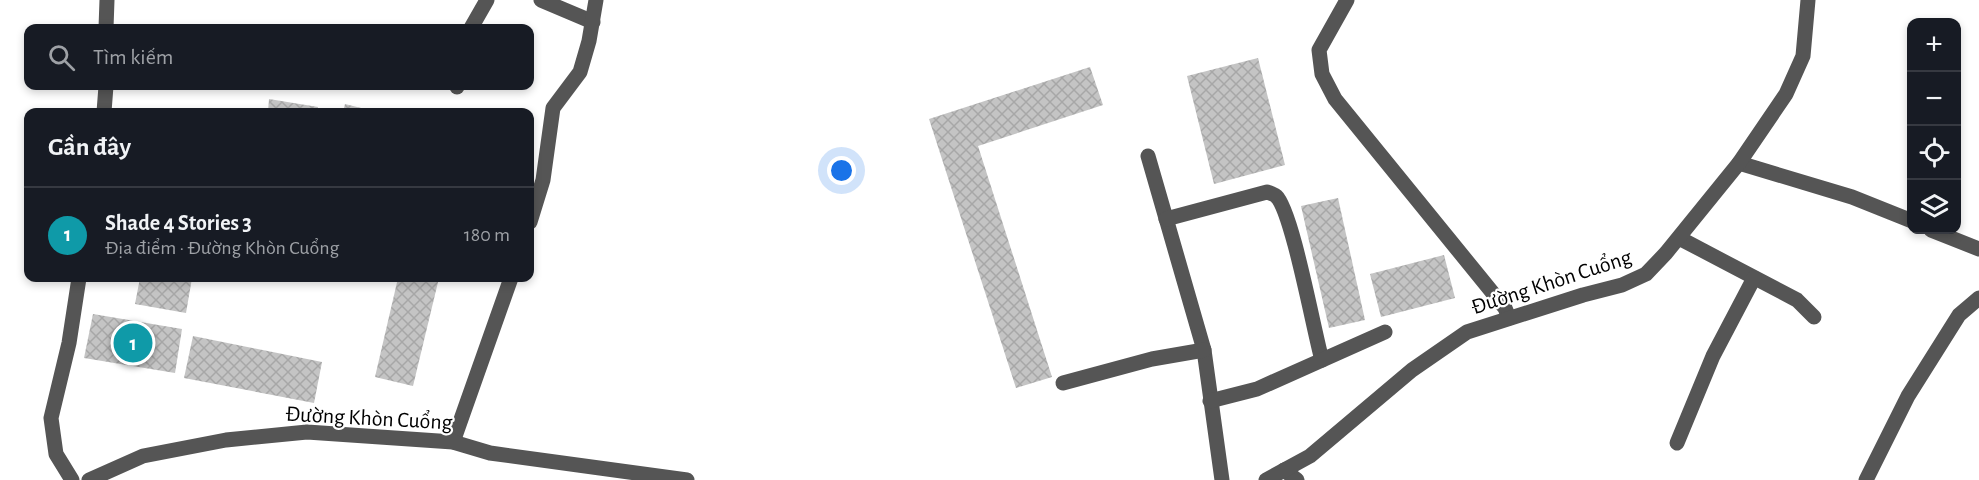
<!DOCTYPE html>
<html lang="vi">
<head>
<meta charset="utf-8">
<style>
  body { margin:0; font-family:"Alegreya Sans",sans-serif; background:#242831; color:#f1f3f6 }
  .controls { position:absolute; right:18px; top:18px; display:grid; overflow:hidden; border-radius:12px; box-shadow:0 3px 9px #0003 }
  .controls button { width:54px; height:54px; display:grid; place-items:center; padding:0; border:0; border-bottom:2px solid #363941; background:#171b24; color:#f1f3f6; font:30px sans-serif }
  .you { position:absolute; left:842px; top:171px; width:21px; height:21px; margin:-15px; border:4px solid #fff; border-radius:50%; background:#1a73e8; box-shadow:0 0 0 9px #1a73e833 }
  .badge { display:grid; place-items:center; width:39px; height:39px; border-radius:50%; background:#1a73e8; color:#fff; font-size:20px; font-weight:700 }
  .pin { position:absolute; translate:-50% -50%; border:3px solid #fff; box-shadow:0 2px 6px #0006 }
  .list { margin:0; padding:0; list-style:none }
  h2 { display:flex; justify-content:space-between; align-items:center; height:78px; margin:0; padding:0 24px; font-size:26px }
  h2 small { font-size:20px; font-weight:400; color:#9ea1a6 }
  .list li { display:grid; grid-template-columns:39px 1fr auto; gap:18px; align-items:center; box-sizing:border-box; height:96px; padding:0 24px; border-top:2px solid #363941 }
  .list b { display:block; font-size:22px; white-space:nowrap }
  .list p { margin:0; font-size:20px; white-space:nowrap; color:#9ea1a6 }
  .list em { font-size:20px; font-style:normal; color:#9ea1a6 }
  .icon { flex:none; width:33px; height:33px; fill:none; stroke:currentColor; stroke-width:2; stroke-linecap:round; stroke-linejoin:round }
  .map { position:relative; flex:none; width:1979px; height:480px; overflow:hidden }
  .search { position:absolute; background:#171b24; box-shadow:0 3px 9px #0003; left:24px; top:24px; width:510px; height:66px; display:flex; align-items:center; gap:15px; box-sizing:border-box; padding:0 21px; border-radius:12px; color:#9ea1a6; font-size:22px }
  .panel { position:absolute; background:#171b24; box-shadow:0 3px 9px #0003; left:24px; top:108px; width:510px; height:174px; border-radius:12px }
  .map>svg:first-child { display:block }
</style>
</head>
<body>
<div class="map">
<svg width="1979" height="480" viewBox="0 0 1979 480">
  <defs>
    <pattern id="building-cross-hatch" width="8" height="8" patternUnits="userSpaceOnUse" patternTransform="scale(1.5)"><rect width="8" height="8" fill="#c4c4c4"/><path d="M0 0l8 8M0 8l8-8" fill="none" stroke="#a7a7a7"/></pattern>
  </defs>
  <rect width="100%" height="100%" fill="#fff"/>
  <g fill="url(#building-cross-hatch)">
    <polygon points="1258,58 1285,165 1214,184 1187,76"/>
    <polygon points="1090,67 1103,105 978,146 1052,377 1016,388 929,119"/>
    <polygon points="269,99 318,107 317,112 268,112"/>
    <polygon points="345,104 377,112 343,112"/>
    <polygon points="1338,198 1365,320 1329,328 1301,206"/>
    <polygon points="1444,255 1455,298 1381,317 1370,274"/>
    <polygon points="140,278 192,278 186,313 135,304"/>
    <polygon points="398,278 439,278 413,386 375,377"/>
    <polygon points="93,314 182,329 175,373 84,358"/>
    <polygon points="193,336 322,362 314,403 184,378"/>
  </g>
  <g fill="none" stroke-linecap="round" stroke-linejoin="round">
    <g stroke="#555" stroke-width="15">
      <polyline points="541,0 593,22"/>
      <polyline points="1347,0 1319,50 1322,74 1335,99 1505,308 1509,318"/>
      <polyline points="106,28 107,0"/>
      <polyline points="471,28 487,0"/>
      <polyline points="457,87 457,86"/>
      <polyline points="104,112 106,86"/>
      <polyline points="1148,156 1204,350 1222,480"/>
      <polyline points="1739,163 1852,197 1912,221"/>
      <path d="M1166,219L1267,192C1268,192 1275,195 1276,196C1292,210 1314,332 1322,360"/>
      <polyline points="530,222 543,180 553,108 580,72 589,41 596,0"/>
      <polyline points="1931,230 1979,249"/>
      <polyline points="1679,238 1797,300 1814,317"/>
      <polyline points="1063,383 1152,359 1204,350"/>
      <polyline points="1210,401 1257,389 1385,332"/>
      <polyline points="453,442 511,278"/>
      <polyline points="1677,443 1713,356 1754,278"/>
      <polyline points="1284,470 1297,480"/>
      <polyline points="72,480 56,454 51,418 69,343 79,278"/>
      <polyline points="89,480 143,456 226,440 307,432 453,442 490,453 687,480"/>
      <polyline points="1266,480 1310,456 1412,370 1467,332 1583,295 1622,285 1646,274 1666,253 1739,163 1786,94 1803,56 1808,0"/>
      <polyline points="1866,480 1908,396 1959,315 1979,298"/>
    </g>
  </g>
  <g text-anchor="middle" stroke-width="4.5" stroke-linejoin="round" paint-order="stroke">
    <g font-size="22" fill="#000" stroke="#fff">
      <text transform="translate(1551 281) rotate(-18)" y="8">Đường Khòn Cuổng</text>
      <text transform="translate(369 417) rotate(3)" y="8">Đường Khòn Cuổng</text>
    </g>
  </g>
</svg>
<div class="controls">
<button>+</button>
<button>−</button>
<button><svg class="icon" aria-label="locate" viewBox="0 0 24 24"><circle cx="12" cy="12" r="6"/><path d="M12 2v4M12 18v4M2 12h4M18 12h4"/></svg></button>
<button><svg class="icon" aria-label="layers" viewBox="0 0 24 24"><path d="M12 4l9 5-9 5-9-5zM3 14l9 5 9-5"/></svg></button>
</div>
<div class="you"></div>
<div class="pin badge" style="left:133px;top:343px;background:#0f9aa8">1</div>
<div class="search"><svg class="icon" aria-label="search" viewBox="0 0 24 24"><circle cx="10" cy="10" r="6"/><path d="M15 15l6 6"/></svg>Tìm kiếm</div>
<section class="panel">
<h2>Gần đây<small></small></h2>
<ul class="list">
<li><span class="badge" style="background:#0f9aa8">1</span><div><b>Shade 4 Stories 3</b><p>Địa điểm · Đường Khòn Cuổng</p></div><em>180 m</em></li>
</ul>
</section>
</div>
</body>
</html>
